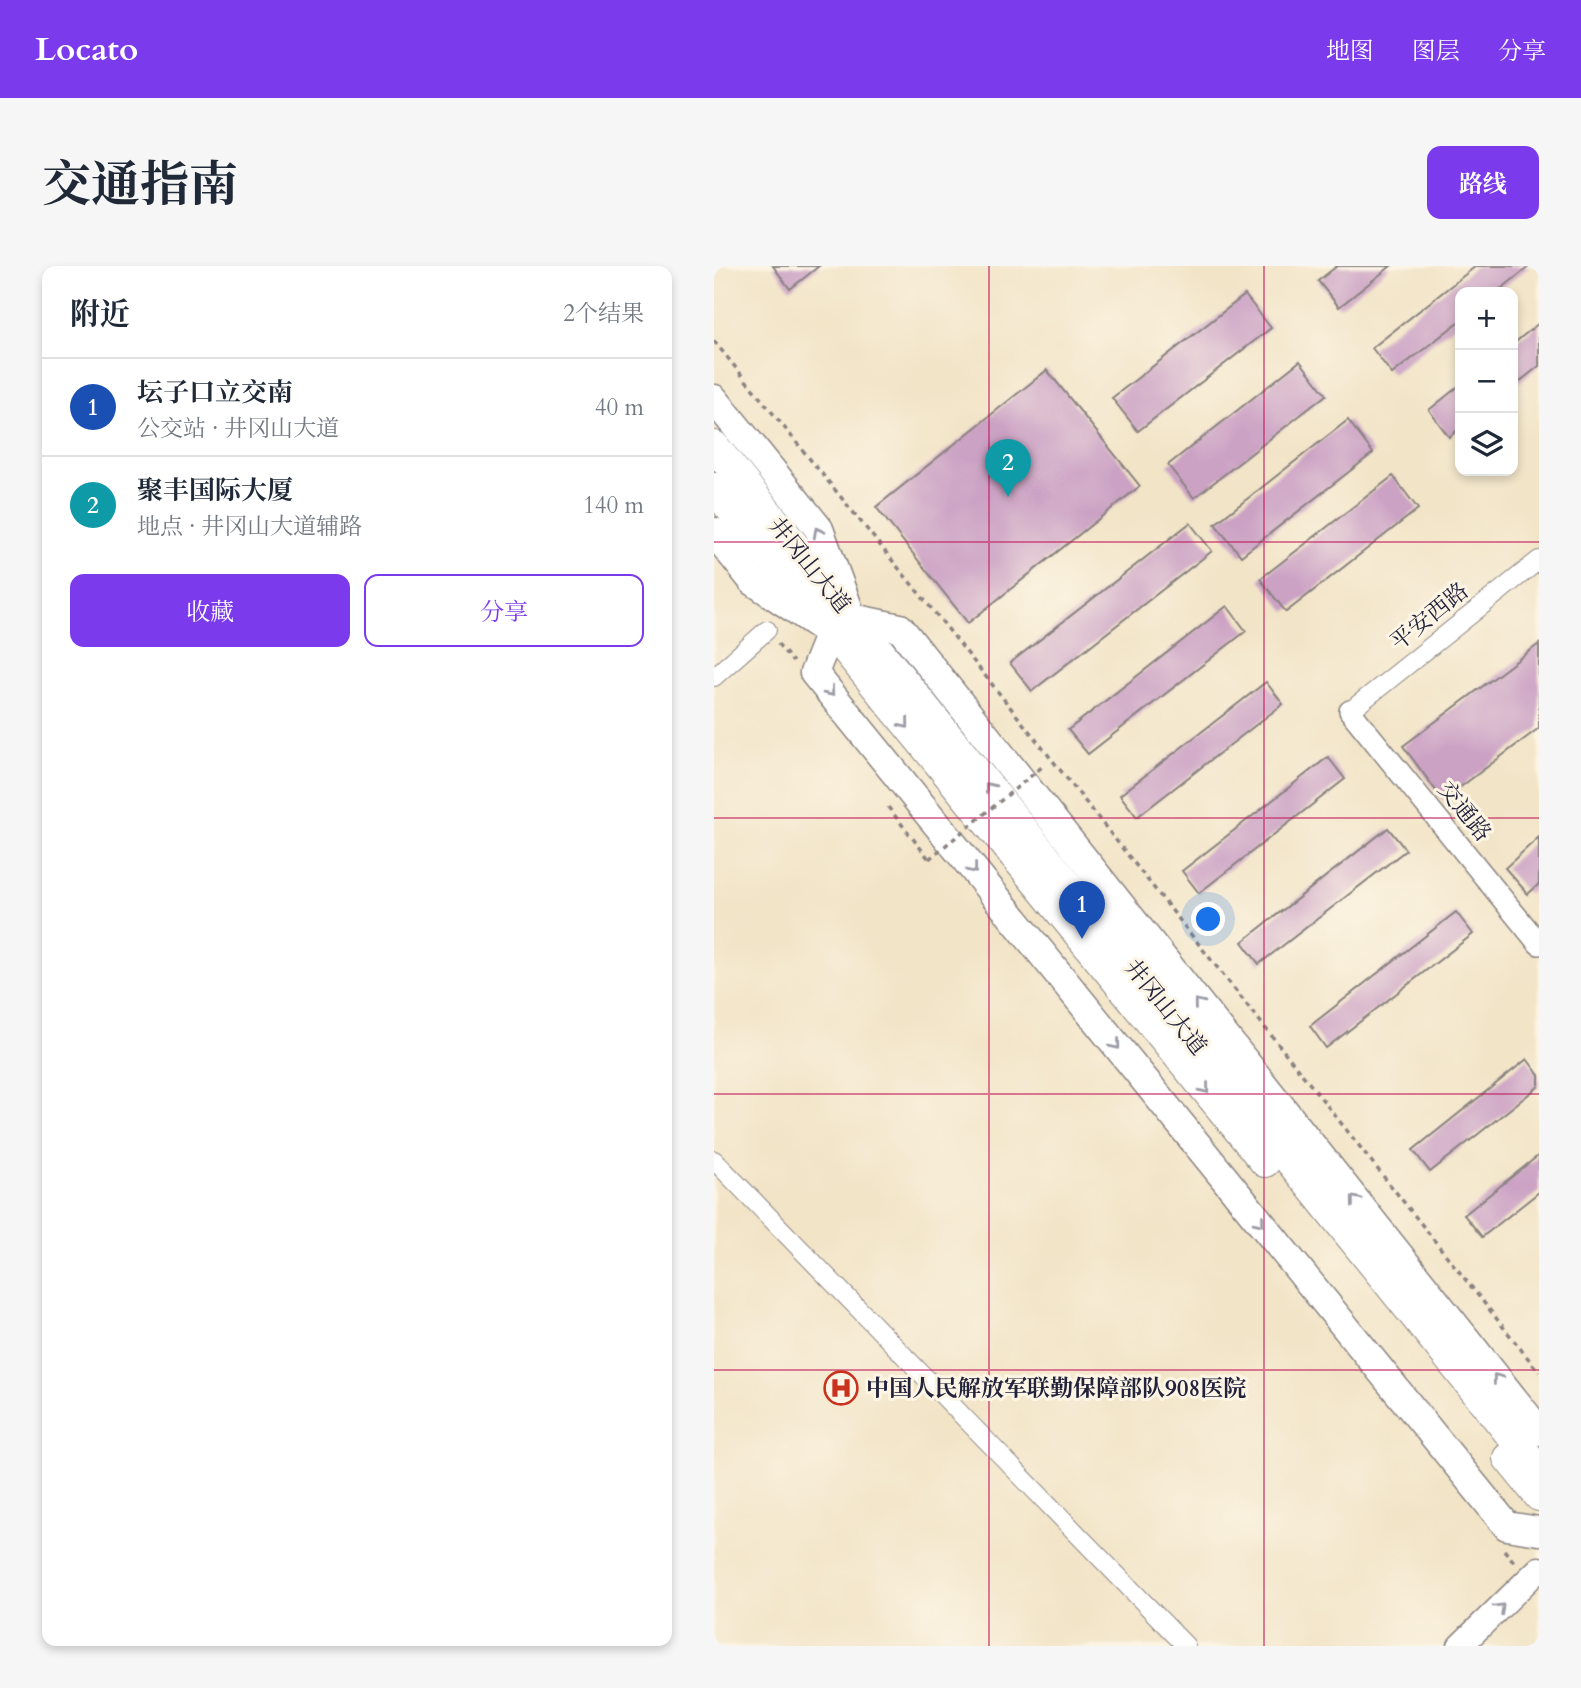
<!DOCTYPE html>
<html lang="zh">
<head>
<meta charset="utf-8">
<style>
  body { margin:0; font-family:Cardo,"Noto Serif SC",serif; background:#f6f6f7; color:#1f2937 }
  .controls { position:absolute; right:21px; top:21px; display:grid; overflow:hidden; border-radius:14px; box-shadow:0 4px 10px #0003 }
  .controls button { width:63px; height:63px; display:grid; place-items:center; padding:0; border:0; border-bottom:2px solid #e0e1e3; background:#fff; color:#1f2937; font:35px sans-serif }
  .you { position:absolute; left:495px; top:654px; width:24px; height:24px; margin:-18px; border:5px solid #fff; border-radius:50%; background:#1a73e8; box-shadow:0 0 0 10px #1a73e833 }
  .badge { display:grid; place-items:center; width:46px; height:46px; border-radius:50%; background:#7c3aed; color:#fff; font-size:23px; font-weight:700 }
  .pin { position:absolute; translate:-50% -58px; filter:drop-shadow(0 2px 4px #0008) }
  .pin::after { content:''; position:absolute; top:37px; width:24px; height:21px; background:inherit; clip-path:polygon(0 0,100% 0,50% 100%) }
  .list { margin:0; padding:0; list-style:none }
  h2 { display:flex; justify-content:space-between; align-items:center; height:91px; margin:0; padding:0 28px; font-size:30px }
  h2 small { font-size:23px; font-weight:400; color:#747a83 }
  .list li { display:grid; grid-template-columns:46px 1fr auto; gap:21px; align-items:center; box-sizing:border-box; height:98px; padding:0 28px; border-top:2px solid #e0e1e3 }
  .list b { display:block; font-size:26px; white-space:nowrap }
  .list p { margin:0; font-size:23px; white-space:nowrap; color:#747a83 }
  .list em { font-size:23px; font-style:normal; color:#747a83 }
  .actions { display:flex; gap:14px; padding:21px 28px }
  .actions a { flex:1; padding:16px 0; border:2px solid #7c3aed; border-radius:14px; text-align:center; font-size:24px; color:#7c3aed }
  .actions .main { background:#7c3aed; color:#fff }
  .icon { flex:none; width:38px; height:38px; fill:none; stroke:currentColor; stroke-width:2; stroke-linecap:round; stroke-linejoin:round }
  .map { position:relative; flex:none; width:825px; height:1380px; overflow:hidden; border-radius:14px }
  header { display:flex; align-items:center; gap:42px; box-sizing:border-box; height:98px; padding:0 35px; background:#7c3aed; color:#fff }
  header strong { font-size:33px }
  nav { display:flex; gap:38px; margin-inline-start:auto; font-size:24px }
  .intro { display:flex; align-items:center; justify-content:space-between; box-sizing:border-box; height:168px; padding:0 42px }
  h1 { margin:0; font-size:49px }
  .button { padding:18px 32px; border-radius:14px; background:#7c3aed; color:#fff; font-size:24px; font-weight:700 }
  main { display:flex; gap:42px; padding:0 42px }
  aside { flex:1; background:#fff; border-radius:14px; box-shadow:0 4px 10px #0003 }
  .map>svg:first-child { display:block }
</style>
</head>
<body>
<header>
<strong>Locato</strong>
<nav><a>地图</a><a>图层</a><a>分享</a></nav>
</header>
<div class="intro"><h1>交通指南</h1><a class="button">路线</a></div>
<main>
<aside>
<h2>附近<small>2个结果</small></h2>
<ul class="list">
<li><span class="badge" style="background:#1a4fb4">1</span><div><b>坛子口立交南</b><p>公交站 · 井冈山大道</p></div><em>40 m</em></li>
<li><span class="badge" style="background:#0f9aa8">2</span><div><b>聚丰国际大厦</b><p>地点 · 井冈山大道辅路</p></div><em>140 m</em></li>
</ul>
<div class="actions"><a class="main">收藏</a><a>分享</a></div>
</aside>
<div class="map">
<svg width="825" height="1380" viewBox="0 0 825 1380">
  <rect width="100%" height="100%" fill="#fcf5e5"/>
  <filter id="ink" filterUnits="userSpaceOnUse"><feTurbulence type="fractalNoise" baseFrequency=".0143" numOctaves="2"/><feDisplacementMap in="SourceGraphic" scale="14" xChannelSelector="R" yChannelSelector="G"/><feConvolveMatrix kernelMatrix="1 2 1 2 8 2 1 2 1" color-interpolation-filters="sRGB"/></filter>
  <filter id="wash" filterUnits="userSpaceOnUse"><feTurbulence type="fractalNoise" baseFrequency=".00686" numOctaves="4" result="noise"/><feDisplacementMap in="SourceGraphic" scale="28" xChannelSelector="R" yChannelSelector="G"/><feGaussianBlur stdDeviation="1.57" result="paint"/><feColorMatrix in="noise" values="0 0 0 0 0 0 0 0 0 0 0 0 0 0 0 0 0 1.4 0 .05"/><feComposite in="paint" operator="in"/></filter>
  <g filter="url(#wash)">
    <rect width="100%" height="100%" fill="#f2e4c7"/>
    <g id="blocks">
      <g fill="#cba1c4">
        <polygon points="59,0 105,0 76,23"/>
        <polygon points="623,0 677,0 625,41 604,15"/>
        <polygon points="762,0 816,0 783,26 746,26 746,55 678,108 658,82"/>
        <polygon points="531,29 557,62 424,165 398,132"/>
        <polygon points="825,57 825,100 799,121 799,78"/>
        <polygon points="586,95 612,129 480,232 454,199"/>
        <polygon points="333,104 426,220 254,357 162,241"/>
        <polygon points="746,119 746,162 735,171 715,144"/>
        <polygon points="634,154 659,187 527,290 501,258"/>
        <polygon points="679,210 704,243 572,346 546,313"/>
        <polygon points="476,257 498,285 318,425 296,397"/>
        <polygon points="513,340 532,365 374,488 354,464"/>
        <polygon points="825,378 825,462 729,534 689,480"/>
        <polygon points="552,416 569,438 423,551 406,529"/>
        <polygon points="614,491 631,513 485,627 468,605"/>
        <polygon points="674,562 692,584 545,698 528,676"/>
        <polygon points="825,571 825,618 814,628 791,602"/>
        <polygon points="742,646 759,668 612,782 596,760"/>
        <polygon points="813,793 825,809 825,820 716,906 699,884"/>
        <polygon points="825,889 825,926 768,971 750,949"/>
      </g>
    </g>
  </g>
  <g filter="url(#ink)">
    <use href="#blocks" fill-opacity="0" stroke="#8a8381" stroke-width="2"/>
    <g fill="none" stroke-linecap="round" stroke-linejoin="round">
      <defs>
        <g id="minor">
          <polyline points="0,411 53,364"/>
          <polyline points="636,445 825,294"/>
          <polyline points="0,894 472,1380"/>
        </g>
        <polyline id="tertiary" points="636,445 825,678"/>
        <polyline id="secondary" points="746,1380 825,1303"/>
        <g id="primary">
          <polyline points="0,133 105,263 138,352 186,362 825,1165"/>
          <polyline points="0,266 39,315 116,367 100,407 793,1260 825,1265"/>
        </g>
        <g id="trunk">
          <polyline points="0,180 825,1204"/>
          <polyline points="0,222 551,896"/>
          <polyline points="794,1192 825,1230"/>
        </g>
      </defs>
      <use href="#minor" stroke="#8a8381" stroke-width="20"/>
      <use href="#tertiary" stroke="#8a8381" stroke-width="24"/>
      <use href="#secondary" stroke="#8a8381" stroke-width="27"/>
      <use href="#primary" stroke="#8a8381" stroke-width="31"/>
      <use href="#trunk" stroke="#8a8381" stroke-width="32"/>
      <g stroke="#8a8381" stroke-width="3.5" stroke-dasharray="5 5" stroke-linecap="butt">
        <polyline points="0,75 230,358 825,1106"/>
        <polyline points="64,378 79,396"/>
        <polyline points="174,541 215,593"/>
        <polyline points="790,1284 801,1297"/>
      </g>
      <use href="#minor" stroke="#fff" stroke-width="18"/>
      <use href="#tertiary" stroke="#fff" stroke-width="21"/>
      <use href="#secondary" stroke="#fff" stroke-width="24"/>
      <use href="#primary" stroke="#fff" stroke-width="28"/>
      <use href="#trunk" stroke="#fff" stroke-width="30"/>
      <polyline stroke="#8a8381" stroke-width="3.5" stroke-dasharray="5 5" stroke-linecap="butt" points="215,593 328,501"/>
    </g>
    <defs><path id="oneway-chevron" d="M-2-3.5L2.5 0L-2 3.5" fill="none" stroke-width="1.6" stroke-linecap="round" stroke-linejoin="round" transform="scale(1.75)"/></defs>
    <g stroke="#9c9ca7">
      <use href="#oneway-chevron" transform="translate(104 266) rotate(-118)"/>
      <use href="#oneway-chevron" transform="translate(116 426) rotate(51)"/>
      <use href="#oneway-chevron" transform="translate(191 458) rotate(51)"/>
      <use href="#oneway-chevron" transform="translate(275 521) rotate(-129)"/>
      <use href="#oneway-chevron" transform="translate(259 603) rotate(51)"/>
      <use href="#oneway-chevron" transform="translate(484 737) rotate(-129)"/>
      <use href="#oneway-chevron" transform="translate(402 779) rotate(51)"/>
      <use href="#oneway-chevron" transform="translate(491 823) rotate(51)"/>
      <use href="#oneway-chevron" transform="translate(641 934) rotate(-129)"/>
      <use href="#oneway-chevron" transform="translate(546 956) rotate(51)"/>
      <use href="#oneway-chevron" transform="translate(783 1112) rotate(-129)"/>
      <use href="#oneway-chevron" transform="translate(786 1342) rotate(-44)"/>
    </g>
  </g>
  <path fill="none" stroke="#c2185b" stroke-width="2" stroke-opacity="0.55" d="M275,0V1380M550,0V1380M0,276H825M0,552H825M0,828H825M0,1104H825"/>
  <defs>
    <symbol id="hospital-ring" viewBox="-11 -11 22 22"><circle r="9.5" fill="#fcf5e5" stroke="#c8321e" stroke-width="1.5"/><path d="M-5-5h3v3.5h4V-5h3V5h-3V1.5h-4V5h-3Z" fill="#c8321e"/></symbol>
  </defs>
  <g fill-rule="evenodd">
    <use href="#hospital-ring" x="108" y="1103" width="38" height="38"/>
  </g>
  <g text-anchor="middle" stroke-width="6" stroke-linejoin="round" paint-order="stroke">
    <g font-size="23" fill="#22223b" stroke="#fcf5e5">
      <text transform="translate(96 299) rotate(51)" y="8">井冈山大道</text>
      <text transform="translate(715 350) rotate(-39)" y="8">平安西路</text>
      <text transform="translate(751 545) rotate(51)" y="8">交通路</text>
      <text transform="translate(452 741) rotate(51)" y="8">井冈山大道</text>
    </g>
    <g font-size="23" font-weight="bold" fill="#22223b" stroke="#fcf5e5" text-anchor="start">
      <text x="152" y="1130">中国人民解放军联勤保障部队908医院</text>
    </g>
  </g>
</svg>
<div class="controls">
<button>+</button>
<button>−</button>
<button><svg class="icon" aria-label="layers" viewBox="0 0 24 24"><path d="M12 4l9 5-9 5-9-5zM3 14l9 5 9-5"/></svg></button>
</div>
<div class="you"></div>
<div class="pin badge" style="left:368px;top:673px;background:#1a4fb4">1</div>
<div class="pin badge" style="left:294px;top:231px;background:#0f9aa8">2</div>
</div>
</main>
</body>
</html>
